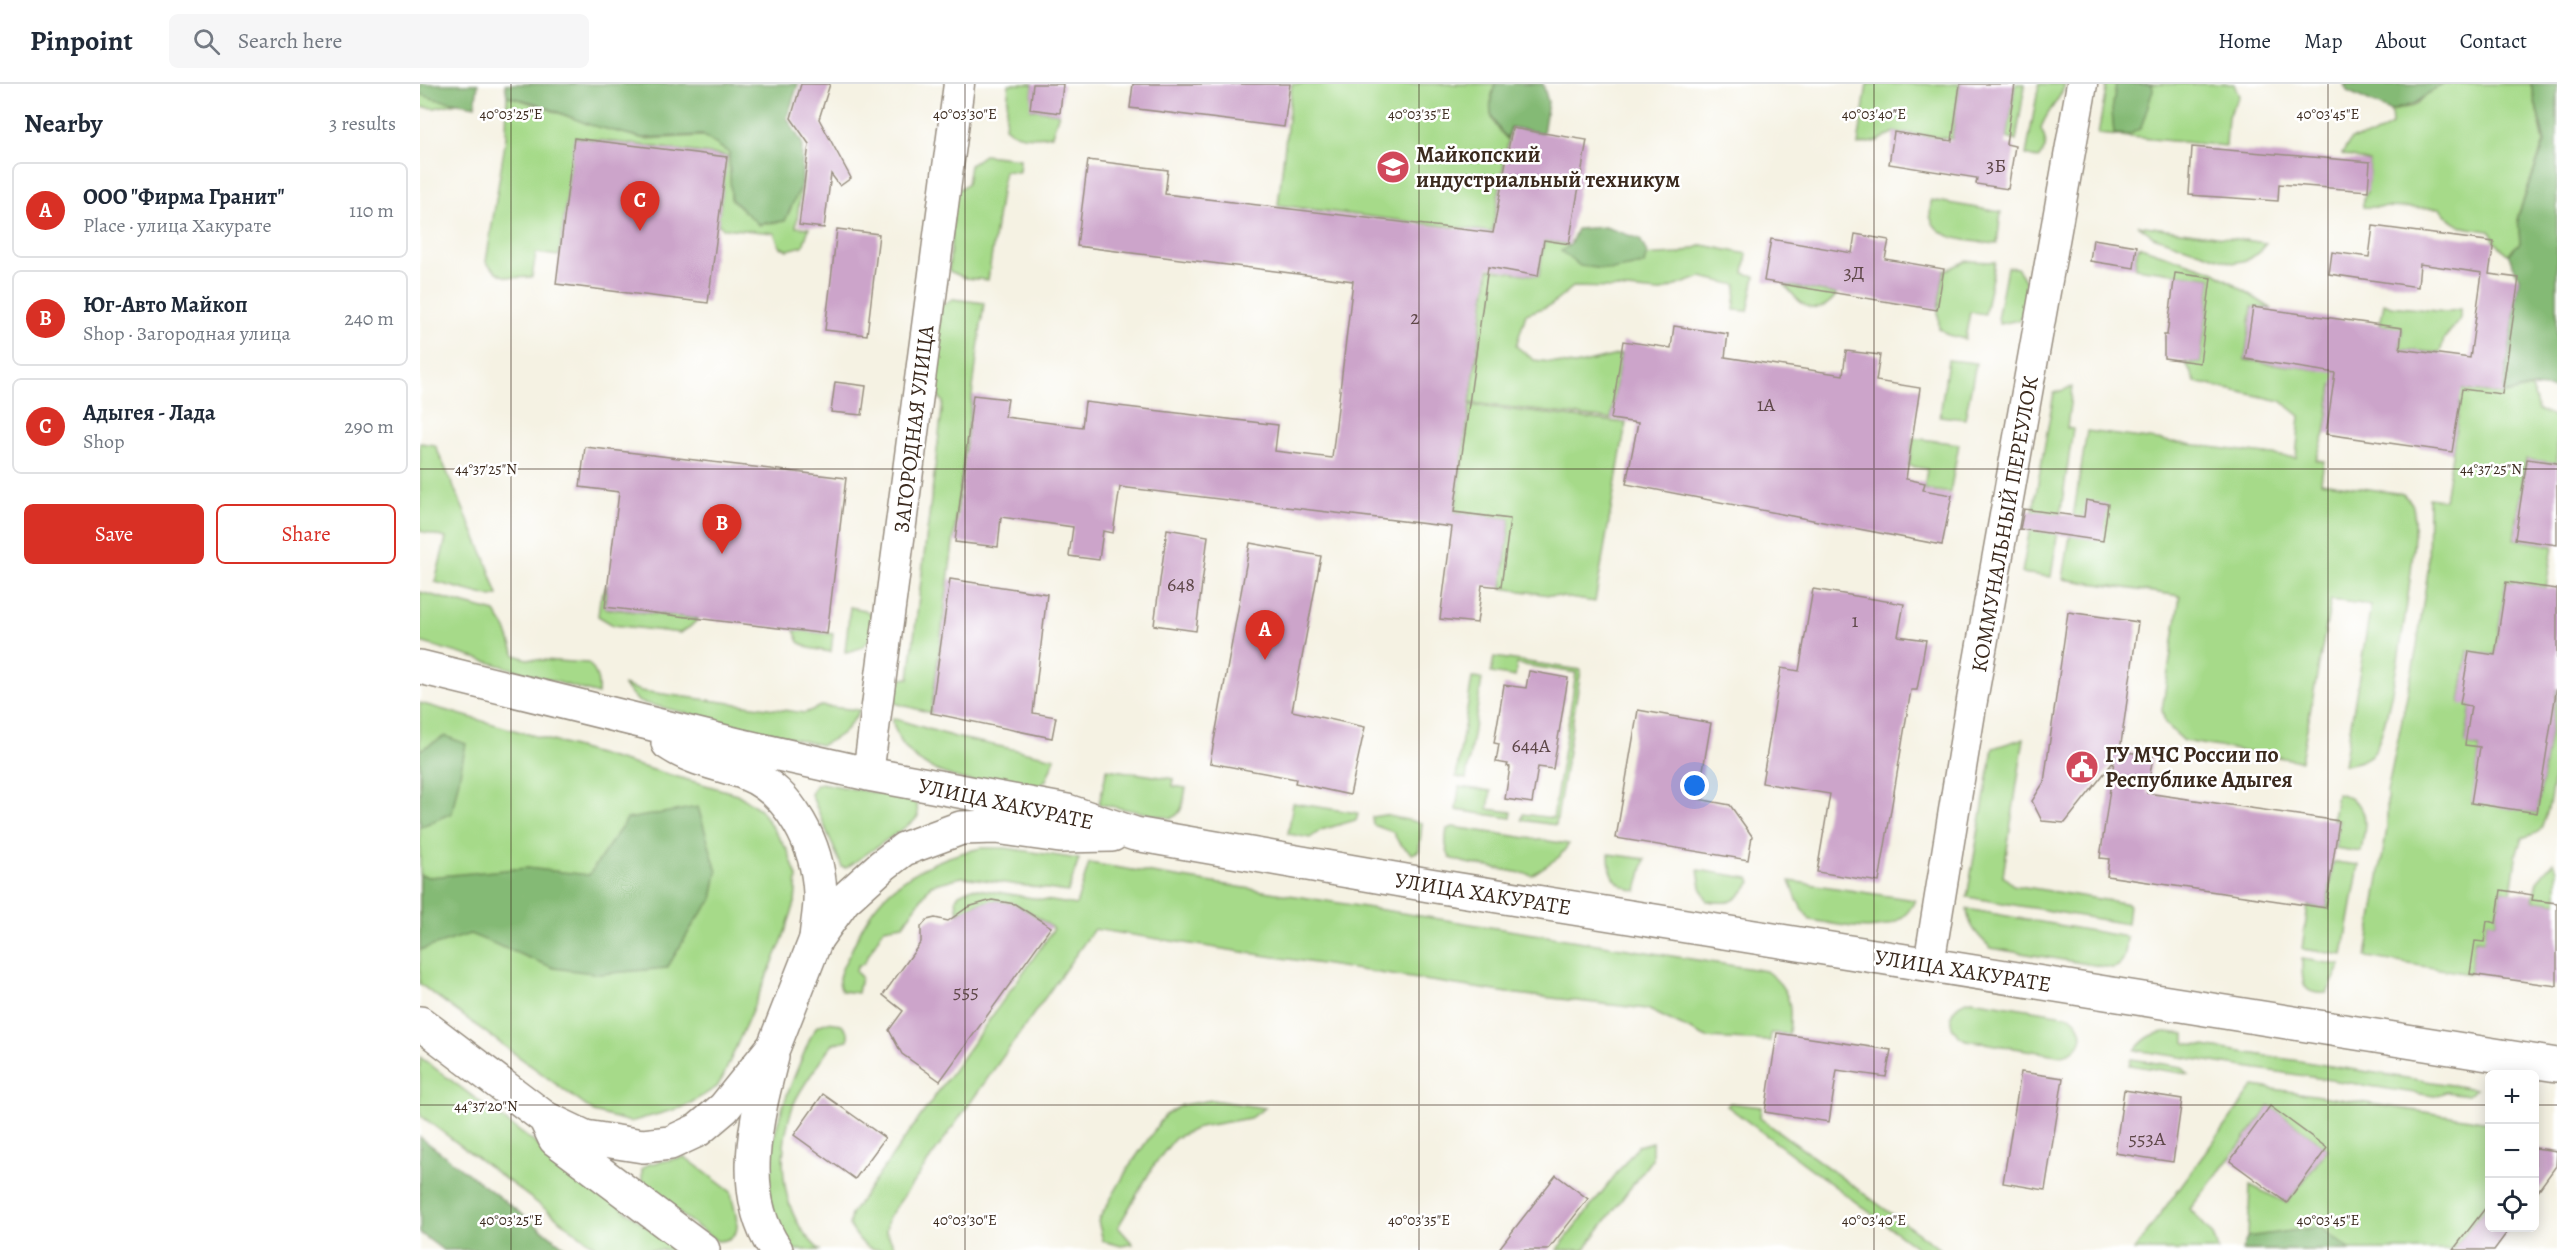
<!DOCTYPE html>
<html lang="en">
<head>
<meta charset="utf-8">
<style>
  body { margin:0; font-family:Alegreya,serif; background:#f6f6f7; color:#1f2937 }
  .controls { position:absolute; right:18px; bottom:18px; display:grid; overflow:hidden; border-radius:9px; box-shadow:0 3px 15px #0003 }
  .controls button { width:54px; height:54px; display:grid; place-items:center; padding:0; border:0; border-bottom:2px solid #e0e1e3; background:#fff; color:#1f2937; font:30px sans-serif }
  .you { position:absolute; left:1275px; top:702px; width:21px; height:21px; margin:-15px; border:4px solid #fff; border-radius:50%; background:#1a73e8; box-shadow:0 0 0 9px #1a73e833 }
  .badge { display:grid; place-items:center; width:39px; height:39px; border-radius:50%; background:#d93025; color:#fff; font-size:20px; font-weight:700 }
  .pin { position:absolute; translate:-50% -50px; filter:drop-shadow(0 2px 3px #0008) }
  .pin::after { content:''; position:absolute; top:32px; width:21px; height:18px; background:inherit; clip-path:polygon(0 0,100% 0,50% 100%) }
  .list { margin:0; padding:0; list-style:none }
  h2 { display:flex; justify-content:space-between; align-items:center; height:78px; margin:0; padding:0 24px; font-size:26px }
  h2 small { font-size:20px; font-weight:400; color:#747a83 }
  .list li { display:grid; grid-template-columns:39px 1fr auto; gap:18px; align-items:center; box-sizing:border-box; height:96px; margin:0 12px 12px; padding:0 12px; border:2px solid #e0e1e3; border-radius:9px }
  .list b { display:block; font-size:22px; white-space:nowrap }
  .list p { margin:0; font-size:20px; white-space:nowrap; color:#747a83 }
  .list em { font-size:20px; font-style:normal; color:#747a83 }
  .actions { display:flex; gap:12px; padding:18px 24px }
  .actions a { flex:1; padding:14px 0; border:2px solid #d93025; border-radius:9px; text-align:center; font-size:21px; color:#d93025 }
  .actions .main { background:#d93025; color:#fff }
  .icon { flex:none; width:33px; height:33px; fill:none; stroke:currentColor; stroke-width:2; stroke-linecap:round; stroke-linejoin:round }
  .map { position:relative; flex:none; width:2137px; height:1166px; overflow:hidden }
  header { display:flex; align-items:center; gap:36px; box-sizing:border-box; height:84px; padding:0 30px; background:#fff; border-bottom:2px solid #e0e1e3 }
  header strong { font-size:28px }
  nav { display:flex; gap:33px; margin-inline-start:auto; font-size:21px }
  .search { width:420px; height:54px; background:#f6f6f7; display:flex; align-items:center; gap:15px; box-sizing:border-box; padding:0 21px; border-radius:9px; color:#747a83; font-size:22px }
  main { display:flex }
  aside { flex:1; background:#fff }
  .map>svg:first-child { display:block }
</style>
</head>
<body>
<header>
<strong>Pinpoint</strong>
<div class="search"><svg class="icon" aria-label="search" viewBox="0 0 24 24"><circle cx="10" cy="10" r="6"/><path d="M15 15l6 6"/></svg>Search here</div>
<nav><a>Home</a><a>Map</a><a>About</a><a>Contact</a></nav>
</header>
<main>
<aside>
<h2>Nearby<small>3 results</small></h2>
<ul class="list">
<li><span class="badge">A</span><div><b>ООО &quot;Фирма Гранит&quot;</b><p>Place · улица Хакурате</p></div><em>110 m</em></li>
<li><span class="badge">B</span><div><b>Юг-Авто Майкоп</b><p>Shop · Загородная улица</p></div><em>240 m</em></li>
<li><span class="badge">C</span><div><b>Адыгея - Лада</b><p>Shop</p></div><em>290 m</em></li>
</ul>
<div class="actions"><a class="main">Save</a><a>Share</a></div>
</aside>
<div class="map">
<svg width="2137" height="1166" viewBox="0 0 2137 1166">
  <rect width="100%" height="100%" fill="#fff"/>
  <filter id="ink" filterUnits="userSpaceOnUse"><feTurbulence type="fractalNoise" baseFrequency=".0167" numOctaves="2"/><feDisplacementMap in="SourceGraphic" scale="12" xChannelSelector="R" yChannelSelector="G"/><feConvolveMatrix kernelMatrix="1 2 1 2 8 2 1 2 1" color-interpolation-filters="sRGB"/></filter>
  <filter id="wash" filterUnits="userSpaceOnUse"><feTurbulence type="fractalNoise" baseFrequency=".008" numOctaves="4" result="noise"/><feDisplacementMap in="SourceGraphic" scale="24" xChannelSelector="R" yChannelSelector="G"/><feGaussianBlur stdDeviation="1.35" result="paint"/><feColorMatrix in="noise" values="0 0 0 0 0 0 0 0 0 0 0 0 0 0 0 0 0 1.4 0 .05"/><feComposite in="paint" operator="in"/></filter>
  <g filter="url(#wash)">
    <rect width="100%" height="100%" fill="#f5f2e3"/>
    <g fill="#a6da89" stroke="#708254" stroke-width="1.5">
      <path d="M589,0H613L611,25L639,29L632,51C616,54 597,55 585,43Z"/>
      <path d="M872,0H1076C1067,25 1068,36 1087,55L1091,40L1072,148L858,121Z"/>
      <polygon points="1447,0 1540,0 1532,55 1475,48 1458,57 1438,61"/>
      <polygon points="1595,0 1605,0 1596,57 1587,54"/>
      <path d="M1619,0H1645C1640,18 1625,28 1621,45C1627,58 1628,64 1618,75L1606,71Z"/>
      <polygon points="1687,0 1814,0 1819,12 1808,32 1806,62 1678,50"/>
      <path d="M2022,0H2111L2124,58L2098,131L2100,159L2087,170L2075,158L2070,147C2045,144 2036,145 2020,124L1943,123V116L1947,107L1950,78L1922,70L1931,55L1952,52L1972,41L1971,27L1993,22Z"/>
      <polygon points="0,10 37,19 15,24 0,23"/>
      <path d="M87,11L170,40L224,55L283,52L310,69L311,114L339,141L364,137L382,98L376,143L389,144L383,162L368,166L360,163L354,149L303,144L298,140L307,72L155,53L139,172L116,169L112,193C90,194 82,196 66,178L86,53Z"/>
      <polygon points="564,71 600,75 599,88 584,87 568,196 545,194 529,187 535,108 547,100 550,81"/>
      <path d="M1511,116L1581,128L1577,160C1556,157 1519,158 1511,135C1509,130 1511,121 1511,116Z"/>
      <polygon points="1718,141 1846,159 1839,169 1827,176 1813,179 1733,152"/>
      <polygon points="1124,157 1146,160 1163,175 1258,170 1283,161 1327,170 1324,189 1335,192 1328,227 1314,226 1317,201 1281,193 1239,208 1196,204 1153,203 1131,221 1106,230 1096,262 1114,276 1155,281 1201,270 1191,335 1050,319 1069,185 1119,192"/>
      <path d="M1718,162L1795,188L1852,225L1832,223L1825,276L2075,310H2085L2112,304L2118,326L2137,334V379L2106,375L2094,455L2133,462L2126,504L2086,497L2075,571L2048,567L2040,619L2051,621L2045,660L2060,664L2052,718L2117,729L2137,604C2137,637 2137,722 2119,747C2116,750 2108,752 2102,754L2097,768L2091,808L2081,806L2076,839L2067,838L2065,857L2055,856L2050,890L1946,873L1967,744V708L1996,568L2008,486L2009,414L2025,416L2040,319L1912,301L1905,350L1896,376L1904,377L1901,398L1983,410C1985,413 1990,416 1992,420C2003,444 1970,650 1953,669C1946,677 1934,679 1924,681L1951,521L1911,516L1881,677L1764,657L1745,639L1742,626L1760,512L1643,495L1667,347L1876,374L1880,332L1861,317L1775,298L1766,279H1780L1791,194L1715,184Z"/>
      <polygon points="1546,177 1575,178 1565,230 1550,228 1545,255 1528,251 1519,244 1518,226 1524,187"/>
      <path d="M1587,183L1597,184C1613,204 1610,215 1599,236L1579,240L1578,230Z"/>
      <path d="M1365,201L1417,210C1397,237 1381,222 1365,201Z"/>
      <polygon points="533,215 564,219 511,629 471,618 474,601 479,595 489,594 523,318 509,299 521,221"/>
      <polygon points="1964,219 1971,222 2026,228 2040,225 2040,235 2024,255 2020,269 1980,265 1982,245 1960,241"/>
      <polygon points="1528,276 1556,279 1545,335 1520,332"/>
      <polygon points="1652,303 1647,344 1653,345 1631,493 1602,489 1634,309"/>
      <polygon points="1050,321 1206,339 1175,518 1082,504 1090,435 1035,428"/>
      <polygon points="1493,354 1539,360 1530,409 1504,405 1507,385 1489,382"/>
      <polygon points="0,359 15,361 65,474 78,511 72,513 15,498 26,454 0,447"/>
      <polygon points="187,500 184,524 278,535 270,543 260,549 193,541 178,532 180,515"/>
      <path d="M0,508L75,528L86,545L95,571L107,575L168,579C177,588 179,597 178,610L0,558Z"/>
      <path d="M430,523L445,526L454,534C455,554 445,566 425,568Z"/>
      <polygon points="374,546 413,550 411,568 389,564 379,558"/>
      <polygon points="1074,573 1161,586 1136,741 1102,736 1103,730 1133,734 1156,589 1097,580 1095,593 1071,589"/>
      <polygon points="1052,594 1062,595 1046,695 1036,693"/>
      <path d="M203,601L221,607L385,629L401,622L440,626C428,645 423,652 401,661L219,618Z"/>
      <polygon points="0,619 317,710 340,725 368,767 377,793 375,819 362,857 303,993 297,1003 264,1023 210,1038 174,1028 0,900"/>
      <path d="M472,634L535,653L635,674L626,696L613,707C561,698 484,697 472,634Z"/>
      <polygon points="1604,654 1583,792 1593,801 1709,820 1707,840 1547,813 1573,664"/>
      <path d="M687,685L754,695L753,702L766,704C763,716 764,730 751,734L679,720Z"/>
      <polygon points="401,699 490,715 497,721 498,732 494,737 426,784 422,783 391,710 395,702"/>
      <polygon points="1039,703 1071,707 1068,725 1092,728 1091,734 1036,726"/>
      <path d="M1917,709C1952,720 1946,737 1941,768L1915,764L1919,736L1913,735Z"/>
      <polygon points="873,719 938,729 936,736 901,746 890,754 868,750"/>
      <polygon points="964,731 1002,739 999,767 992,770 979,759 973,748 953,741 952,733"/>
      <path d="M1033,743L1149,760L1139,773L1112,791L1046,779L1030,774C1025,764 1025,756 1027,745Z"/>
      <path d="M561,764H586L659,775L648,808L542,793L511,801L483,841L464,844L444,879L437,883L436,888L441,893L438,909L422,907C414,894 424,881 430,869C436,857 441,843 449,832C473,794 518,773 561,764Z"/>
      <path d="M1189,770L1225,775L1217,807C1196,803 1189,791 1189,770Z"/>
      <polygon points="1913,778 1939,781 1923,871 1882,865 1888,822 1907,824"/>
      <polygon points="2133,778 2137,786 2137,819 2113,816 2117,797"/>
      <path d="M669,779L1346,887C1371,905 1372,921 1369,950L1351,949L1350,957L1287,954L1227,925L1088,909L674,845L468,1134L466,1148L477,1166C446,1166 446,1166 429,1141L431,1130L634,845C602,820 576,805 538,829L536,815L539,810L552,804L656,821Z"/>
      <path d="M1278,786L1329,794L1331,798C1316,818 1312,821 1287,817L1281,803Z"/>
      <path d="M1370,797L1495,816C1477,858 1425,841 1390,836L1377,816Z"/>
      <path d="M1547,825L1707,853C1705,866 1707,882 1692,884L1571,864C1559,853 1548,842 1547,825Z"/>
      <path d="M1882,875L1921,881L1907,909C1880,912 1882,896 1882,875Z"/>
      <path d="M1552,916L1650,932C1671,947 1662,971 1637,971L1546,956C1523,946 1527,919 1552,916Z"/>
      <path d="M408,938L421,940L428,949V956L412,960C402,976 379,1005 373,1022C356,1072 359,1131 400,1166H371C366,1157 359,1147 356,1138C333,1077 369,1007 391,952L397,942Z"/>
      <path d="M1746,948L1765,950V959L2056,1005L2048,1011L2026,1008L2014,1012L1715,966C1724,955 1732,949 1746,948Z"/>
      <polygon points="0,973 258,1166 180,1166 0,1031"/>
      <polygon points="1711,975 1762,983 1768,990 1709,981"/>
      <polygon points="1834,1002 2069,1038 2069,1118 2033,1166 1823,1166 1828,1153 1830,1101 1867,1119 1908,1065 1850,1022 1770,1125 1793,1151 1798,1166 1714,1166"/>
      <polygon points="792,1016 845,1024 830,1034 779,1043 755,1054 734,1081 698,1143 713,1160 701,1162 683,1157 678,1137 709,1083 745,1031 762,1021"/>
      <polygon points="1310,1019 1341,1023 1340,1034 1521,1166 1500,1166 1307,1022"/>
      <polygon points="1232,1058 1232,1075 1164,1166 1137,1166 1218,1062"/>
      <path d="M265,1073L311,1108C314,1130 329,1156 297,1157L222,1102V1085L229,1080Z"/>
    </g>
    <g fill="#84ba75" stroke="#60724a" stroke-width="1.5">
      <polygon points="0,0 58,0 55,22 14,15 0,10"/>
      <polygon points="85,0 378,0 367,34 382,59 382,99 365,137 338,140 311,115 309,69 282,51 223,54 170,41 115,19 87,12"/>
      <path d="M1075,0H1123L1128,18L1123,49L1091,43L1087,54C1069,36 1067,24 1075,0Z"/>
      <polygon points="1696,0 1732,0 1733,6 1721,44 1709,51 1694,50 1692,27"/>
      <polygon points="1924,0 2022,0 1993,20 1970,27 1927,7"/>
      <polygon points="2111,0 2137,0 2137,305 2113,303 2083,310 2099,194 2088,170 2100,159 2098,132 2125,58"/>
      <polygon points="1185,143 1220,155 1227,169 1224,180 1192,186 1160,182 1141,167 1150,161 1157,145"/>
      <polygon points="25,652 46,660 32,729 0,743 0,666"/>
      <polygon points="278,723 297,788 292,816 276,836 247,884 180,890 134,884 50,850 0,866 0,791 9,793 107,784 169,791 207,735"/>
      <polygon points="0,1053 149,1166 23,1166 0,1149"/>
      <polygon points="1900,1143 1931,1166 1822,1166 1827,1153"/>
    </g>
    <g id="blocks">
      <g fill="#cca4ca">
        <polygon points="381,0 410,0 399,35 431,94 420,102 411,90 404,144 379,141 389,60 371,34"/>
        <polygon points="613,0 643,0 640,29 610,25"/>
        <polygon points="713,0 870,0 864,43 710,24"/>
        <polygon points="1540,0 1595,0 1586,60 1595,62 1588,105 1556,100 1557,94 1469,80 1474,48 1532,57"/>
        <polygon points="1092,44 1167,56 1149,160 1124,156 1118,192 1068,183 1034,428 1090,435 1081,503 1062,501 1057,539 1020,535 1032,443 700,403 693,449 683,447 679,476 649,472 653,443 581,433 578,463 535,458 553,311 588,315 585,333 662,343 665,318 858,341 855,367 912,374 933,197 657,162 668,76 748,86 745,110 1073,149"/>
        <polygon points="154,54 307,73 288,219 136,200"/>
        <polygon points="1772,63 1950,78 1948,107 1859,100 1858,117 1769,111"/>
        <polygon points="1953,142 2074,158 2069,190 2099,194 2082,310 2042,305 2032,368 1906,350 1915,289 1825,275 1833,223 1982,244 1980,265 2050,274 2062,189 2000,180 1998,203 1909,190 1912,168 1949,173"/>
        <polygon points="417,145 459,150 447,251 405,246"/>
        <polygon points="1435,150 1469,156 1465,175 1524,185 1517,226 1344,197 1351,155 1432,169"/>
        <polygon points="1673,155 1717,162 1714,184 1670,177"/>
        <polygon points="1755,189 1791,194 1780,279 1744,274 1744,251 1747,251"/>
        <polygon points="1254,242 1308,250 1305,273 1423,291 1426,267 1460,271 1456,297 1500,304 1486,395 1505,399 1503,406 1532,411 1522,461 1206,400 1218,339 1191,335 1203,257 1251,264"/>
        <polygon points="415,298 446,302 442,331 411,328"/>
        <polygon points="165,363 426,394 407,550 185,523 199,408 160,403"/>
        <polygon points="2107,375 2137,379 2137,461 2095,455"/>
        <polygon points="1666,416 1688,420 1683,457 1600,445 1604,425 1664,433"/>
        <polygon points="747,445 788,452 776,547 734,541"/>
        <polygon points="830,459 901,472 872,627 945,643 930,711 875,699 876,695 790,679"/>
        <polygon points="530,495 627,510 613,629 636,633 632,654 511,629"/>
        <polygon points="2086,498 2137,505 2137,602 2117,729 2051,719 2060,663 2045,661 2051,622 2040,620 2049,567 2075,571"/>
        <polygon points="1393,505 1484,520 1478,552 1506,556 1497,606 1491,606 1459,798 1397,788 1410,710 1342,699 1361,584 1379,587"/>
        <polygon points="1648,528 1718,538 1700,667 1733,672 1727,709 1919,737 1906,824 1687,792 1689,775 1680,774 1694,677 1645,739 1622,737 1612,717 1624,698"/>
        <polygon points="1109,587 1148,594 1133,685 1118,683 1112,719 1085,715 1090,683 1087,682 1088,680 1076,678 1079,660 1074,659 1084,601 1106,604"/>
        <polygon points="1218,626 1291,639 1278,715 1310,721 1332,752 1328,776 1196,754"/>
        <polygon points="2081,806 2113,811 2112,816 2137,819 2137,902 2050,890 2055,857 2064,858 2067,837 2076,839"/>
        <polygon points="572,816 595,820 631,843 520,997 482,970 469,946 483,927 463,911 501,858 501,843 507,836 515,834 528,837 548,823"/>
        <polygon points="1357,949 1471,966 1466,993 1417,986 1409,1038 1345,1028"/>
        <polygon points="1601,988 1643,994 1625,1106 1583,1099"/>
        <polygon points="1704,1006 1762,1015 1753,1078 1695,1069"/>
        <polygon points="403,1010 465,1054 435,1095 374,1051"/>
        <polygon points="1850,1022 1907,1064 1867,1119 1810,1077"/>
        <polygon points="2115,1064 2137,1067 2136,1082 2115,1111"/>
        <polygon points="1136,1091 1168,1115 1128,1166 1078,1166"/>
        <polygon points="2070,1118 2070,1143 2091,1143 2074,1166 2033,1166"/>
      </g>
    </g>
  </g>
  <g filter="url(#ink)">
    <use href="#blocks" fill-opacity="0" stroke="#988e80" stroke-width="1.5"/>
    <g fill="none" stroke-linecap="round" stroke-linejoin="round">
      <defs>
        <g id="minor">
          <polyline points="448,690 539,0"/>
          <polyline points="1509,880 1551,622 1662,0"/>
        </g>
        <g id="major">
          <polyline points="0,583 318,661 448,690 647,727 715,750 1009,801 2137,981"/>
          <path d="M248,659C273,676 298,679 325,689C371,707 398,762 400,809C401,824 397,840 396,855"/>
          <polyline points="0,939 125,1034 135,1055 283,1166"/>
          <path d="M352,973C336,1035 317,1110 356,1166"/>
          <polyline points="125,1034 165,1053 223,1062 250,1059 278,1046 304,1024 354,962 396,855 424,816 463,781 484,765 541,744 576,743 640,752 692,751"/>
        </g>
      </defs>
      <use href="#minor" stroke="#988e80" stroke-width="33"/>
      <use href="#major" stroke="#988e80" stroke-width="36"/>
      <use href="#minor" stroke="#fff" stroke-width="30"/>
      <use href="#major" stroke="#fff" stroke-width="33"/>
    </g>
  </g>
  <path fill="none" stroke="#3b2a1e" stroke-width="1.5" stroke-opacity="0.45" d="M91,0V1166M545,0V1166M999,0V1166M1454,0V1166M1908,0V1166M0,385H2137M0,1021H2070M2114,1021H2137"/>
  <defs>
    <symbol id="university-disc" viewBox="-11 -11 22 22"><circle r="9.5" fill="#d1495b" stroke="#fff"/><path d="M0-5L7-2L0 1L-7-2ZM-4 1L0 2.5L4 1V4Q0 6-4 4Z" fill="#fff"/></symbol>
    <symbol id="civic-disc" viewBox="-11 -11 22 22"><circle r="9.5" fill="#d1495b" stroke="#fff"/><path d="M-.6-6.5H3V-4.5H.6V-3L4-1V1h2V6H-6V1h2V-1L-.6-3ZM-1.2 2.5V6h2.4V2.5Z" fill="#fff"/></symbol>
  </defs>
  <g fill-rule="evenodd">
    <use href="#university-disc" x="954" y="64" width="38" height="38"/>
    <use href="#civic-disc" x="1643" y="664" width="38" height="38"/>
  </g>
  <g text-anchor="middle" stroke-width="5" stroke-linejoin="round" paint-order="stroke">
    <g font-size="20" fill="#5f4849">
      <text x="1576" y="88">3Б</text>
      <text x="1434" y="195">3Д</text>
      <text x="995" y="240">2</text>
      <text x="1346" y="327">1А</text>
      <text x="761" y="507">648</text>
      <text x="1435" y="543">1</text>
      <text x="1111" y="668">644А</text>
      <text x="546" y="914">555</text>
      <text x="1727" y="1061">553А</text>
    </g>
    <g font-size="22" font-weight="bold" fill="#3b2a1e" stroke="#fff" text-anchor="start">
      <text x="996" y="78">Майкопский<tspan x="996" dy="25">индустриальный техникум</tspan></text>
      <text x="1685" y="678">ГУ МЧС России по<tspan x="1685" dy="25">Республике Адыгея</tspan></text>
    </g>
    <g font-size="22" fill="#3b2a1e" stroke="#fff">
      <text transform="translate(493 345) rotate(-83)" y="8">ЗАГОРОДНАЯ УЛИЦА</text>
      <text transform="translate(1584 440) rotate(-80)" y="8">КОММУНАЛЬНЫЙ ПЕРЕУЛОК</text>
      <text transform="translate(586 719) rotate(12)" y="8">УЛИЦА ХАКУРАТЕ</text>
      <text transform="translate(1063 809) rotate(9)" y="8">УЛИЦА ХАКУРАТЕ</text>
      <text transform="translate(1543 886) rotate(9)" y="8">УЛИЦА ХАКУРАТЕ</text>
    </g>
  </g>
  <g font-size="15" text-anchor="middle" fill="#3b2a1e" stroke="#fff" stroke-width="5" stroke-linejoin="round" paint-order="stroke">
    <text x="91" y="35">40°03'25"E</text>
    <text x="545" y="35">40°03'30"E</text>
    <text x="999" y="35">40°03'35"E</text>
    <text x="1454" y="35">40°03'40"E</text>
    <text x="1908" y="35">40°03'45"E</text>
    <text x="66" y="390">44°37'25"N</text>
    <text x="2071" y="390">44°37'25"N</text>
    <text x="66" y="1027">44°37'20"N</text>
    <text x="91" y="1141">40°03'25"E</text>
    <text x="545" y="1141">40°03'30"E</text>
    <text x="999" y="1141">40°03'35"E</text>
    <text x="1454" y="1141">40°03'40"E</text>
    <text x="1908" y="1141">40°03'45"E</text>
  </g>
</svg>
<div class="controls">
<button>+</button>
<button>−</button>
<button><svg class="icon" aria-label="locate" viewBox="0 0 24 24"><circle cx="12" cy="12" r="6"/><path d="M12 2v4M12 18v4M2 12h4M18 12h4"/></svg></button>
</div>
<div class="you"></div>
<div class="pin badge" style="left:845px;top:576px">A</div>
<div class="pin badge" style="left:302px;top:470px">B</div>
<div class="pin badge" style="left:220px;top:147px">C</div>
</div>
</main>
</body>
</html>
